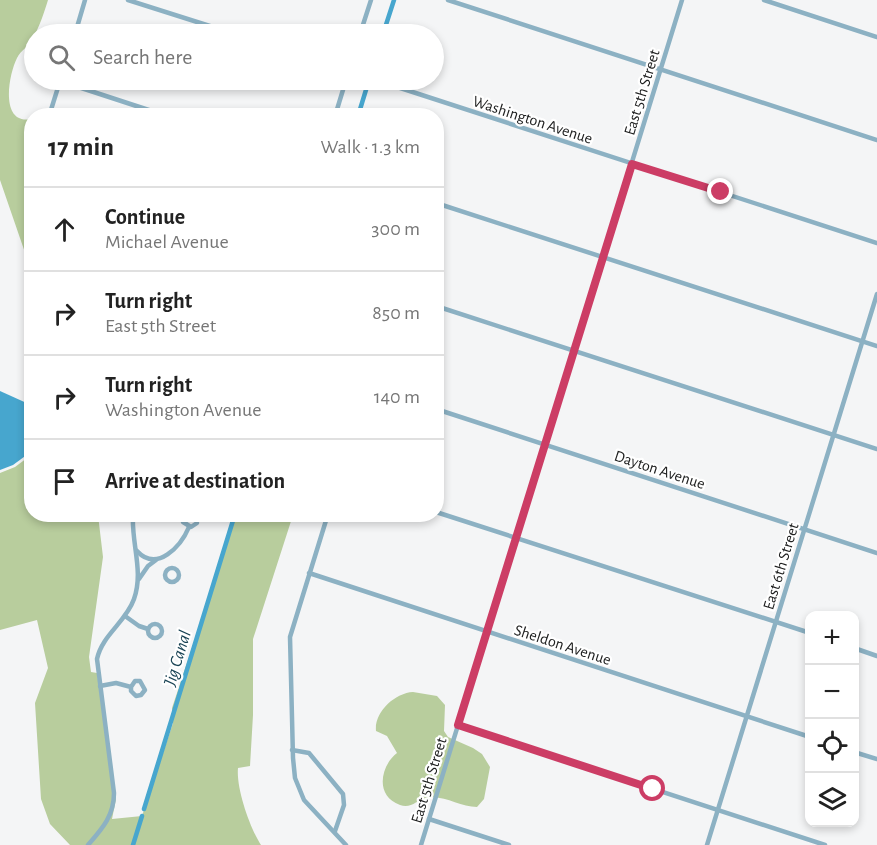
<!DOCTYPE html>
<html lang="en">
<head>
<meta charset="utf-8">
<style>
  body { margin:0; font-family:"Alegreya Sans",sans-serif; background:#f2f2f2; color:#222 }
  .controls { position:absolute; right:18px; bottom:18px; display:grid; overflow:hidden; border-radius:12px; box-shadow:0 3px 9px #0003 }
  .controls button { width:54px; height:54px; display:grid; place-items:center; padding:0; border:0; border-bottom:2px solid #e0e0e0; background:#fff; color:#222; font:30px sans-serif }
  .stop { position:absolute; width:18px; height:18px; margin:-14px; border:4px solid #cc3d65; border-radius:50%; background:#fff }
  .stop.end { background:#cc3d65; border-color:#fff; box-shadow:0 2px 6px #0008 }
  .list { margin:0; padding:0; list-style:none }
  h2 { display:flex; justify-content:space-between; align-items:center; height:78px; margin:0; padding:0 24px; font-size:26px }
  h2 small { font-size:20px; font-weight:400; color:#767676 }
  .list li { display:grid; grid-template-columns:39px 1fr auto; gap:18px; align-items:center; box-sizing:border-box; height:84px; padding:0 24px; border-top:2px solid #e0e0e0 }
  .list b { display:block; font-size:22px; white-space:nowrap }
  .list p { margin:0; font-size:20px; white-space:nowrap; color:#767676 }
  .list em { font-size:20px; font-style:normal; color:#767676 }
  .icon { flex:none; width:33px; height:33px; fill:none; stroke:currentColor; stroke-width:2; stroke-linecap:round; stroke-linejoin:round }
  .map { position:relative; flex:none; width:877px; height:845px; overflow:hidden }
  .search { position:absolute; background:#fff; box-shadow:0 3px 9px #0003; left:24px; top:24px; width:420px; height:66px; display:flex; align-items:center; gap:15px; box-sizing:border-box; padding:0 21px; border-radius:33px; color:#767676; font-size:22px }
  .panel { position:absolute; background:#fff; box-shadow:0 3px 9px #0003; left:24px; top:108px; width:420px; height:414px; border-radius:24px }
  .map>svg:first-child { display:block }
</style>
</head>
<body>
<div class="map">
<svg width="877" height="845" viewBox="0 0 877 845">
  <rect width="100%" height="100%" fill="#f4f5f6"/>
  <g fill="#b8cd9d">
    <path d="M0,0H48C44,13 39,28 32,40C28,47 21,50 17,58C8,76 0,125 31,119V270L0,180Z"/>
    <path d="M31,455L32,514L98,515L103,557L89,657L91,672L97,673L116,799L112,819L142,816L173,723L172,708L236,515H293L253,639V715L250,766L238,768C236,788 250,828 261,845H70L50,824L41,799L35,703L48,668L37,620L0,630V473L15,467Z"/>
    <path d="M413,692L437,696L445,705L444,731L448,737L473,748L482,754L490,767L484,799L477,807C460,807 443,794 426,798C417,800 411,809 400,805C374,796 381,765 397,753L387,736L376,731C374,712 395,693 413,692Z"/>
  </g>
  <polygon fill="#47a6ce" points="0,391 31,405 32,451 13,465 0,470"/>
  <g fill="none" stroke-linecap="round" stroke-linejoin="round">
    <g stroke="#47a6ce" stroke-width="4.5">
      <polyline points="383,34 394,0"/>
      <polyline points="358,116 369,80"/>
      <polyline points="144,809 235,514"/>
      <polyline points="133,845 142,816"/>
    </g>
    <g stroke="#8cb1c3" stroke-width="4.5">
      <polyline points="128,0 235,34"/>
      <polyline points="448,0 877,140"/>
      <polyline points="764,0 877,37"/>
      <polyline points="75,34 85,0"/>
      <polyline points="360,34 371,0"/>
      <polyline points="60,81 167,116"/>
      <polyline points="388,84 877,243"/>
      <polyline points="50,113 60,81"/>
      <polyline points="335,116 346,80"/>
      <polyline points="436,203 877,346"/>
      <polyline points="436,306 877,449"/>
      <polyline points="436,409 877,553"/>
      <polyline points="436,512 810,633"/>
      <polyline points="185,514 183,522 191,527 197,523 195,514"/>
      <polyline points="328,514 290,637 293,758 295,778 304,800 346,845"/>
      <path d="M137,551C157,573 181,546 189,527"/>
      <circle cx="172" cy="575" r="7"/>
      <polyline points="309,573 810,737"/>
      <polyline points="139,579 148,566 156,560"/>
      <polyline points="125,616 139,626 148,629"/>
      <circle cx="155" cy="631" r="7"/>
      <polyline points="854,648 877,656"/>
      <polyline points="100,686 116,683 131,687 131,691 136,696 141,695 145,690 140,681 135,681 131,687"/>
      <polyline points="458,725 825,845"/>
      <polyline points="292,750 309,753 343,794 344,805 335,831"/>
      <polyline points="854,752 877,759"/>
      <polyline points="429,819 509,845"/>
      <path d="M88,845C102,829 114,816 114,793L97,659C102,635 126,622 134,599C144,571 131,543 133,514"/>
      <polyline points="421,845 682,0"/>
      <polyline points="707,845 877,294"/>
    </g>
  </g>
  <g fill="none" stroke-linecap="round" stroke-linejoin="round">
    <polyline stroke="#cc3d65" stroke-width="8" points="653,789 458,725 632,164 721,192"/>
  </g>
  <g text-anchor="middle" stroke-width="4.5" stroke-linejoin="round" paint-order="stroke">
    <g font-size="16" fill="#202121" stroke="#fff">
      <text transform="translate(641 92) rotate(-73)" y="6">East 5th Street</text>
      <text transform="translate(533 119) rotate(18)" y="6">Washington Avenue</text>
      <text transform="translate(660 469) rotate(18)" y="6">Dayton Avenue</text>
      <text transform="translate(780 566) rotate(-73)" y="6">East 6th Street</text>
      <text transform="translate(563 644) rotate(18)" y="6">Sheldon Avenue</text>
      <text transform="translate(428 780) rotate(-73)" y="6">East 5th Street</text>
    </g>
    <g font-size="18" font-style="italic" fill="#194354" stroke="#fff">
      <text transform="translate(177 658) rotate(-73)" y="6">Jig Canal</text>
    </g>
  </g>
</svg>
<div class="controls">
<button>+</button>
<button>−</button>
<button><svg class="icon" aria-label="locate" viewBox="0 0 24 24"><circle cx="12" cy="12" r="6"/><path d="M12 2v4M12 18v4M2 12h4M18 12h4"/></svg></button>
<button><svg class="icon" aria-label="layers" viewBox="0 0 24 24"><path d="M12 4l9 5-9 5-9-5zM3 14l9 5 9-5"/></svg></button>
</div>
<div class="stop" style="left:653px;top:789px"></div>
<div class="stop end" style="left:721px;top:192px"></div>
<div class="search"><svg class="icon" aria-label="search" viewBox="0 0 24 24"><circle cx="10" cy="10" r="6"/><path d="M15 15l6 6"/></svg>Search here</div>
<section class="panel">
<h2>17 min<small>Walk · 1.3 km</small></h2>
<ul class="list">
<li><svg class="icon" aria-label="ahead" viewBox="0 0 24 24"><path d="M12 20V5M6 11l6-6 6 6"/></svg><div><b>Continue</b><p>Michael Avenue</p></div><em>300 m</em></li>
<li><svg class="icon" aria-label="right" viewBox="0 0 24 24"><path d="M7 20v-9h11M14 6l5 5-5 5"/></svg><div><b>Turn right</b><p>East 5th Street</p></div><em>850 m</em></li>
<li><svg class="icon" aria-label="right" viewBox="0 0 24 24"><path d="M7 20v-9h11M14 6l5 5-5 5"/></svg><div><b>Turn right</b><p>Washington Avenue</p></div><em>140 m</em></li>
<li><svg class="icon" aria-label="arrive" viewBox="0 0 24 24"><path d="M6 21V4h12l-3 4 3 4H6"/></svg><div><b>Arrive at destination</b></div></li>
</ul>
</section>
</div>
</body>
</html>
